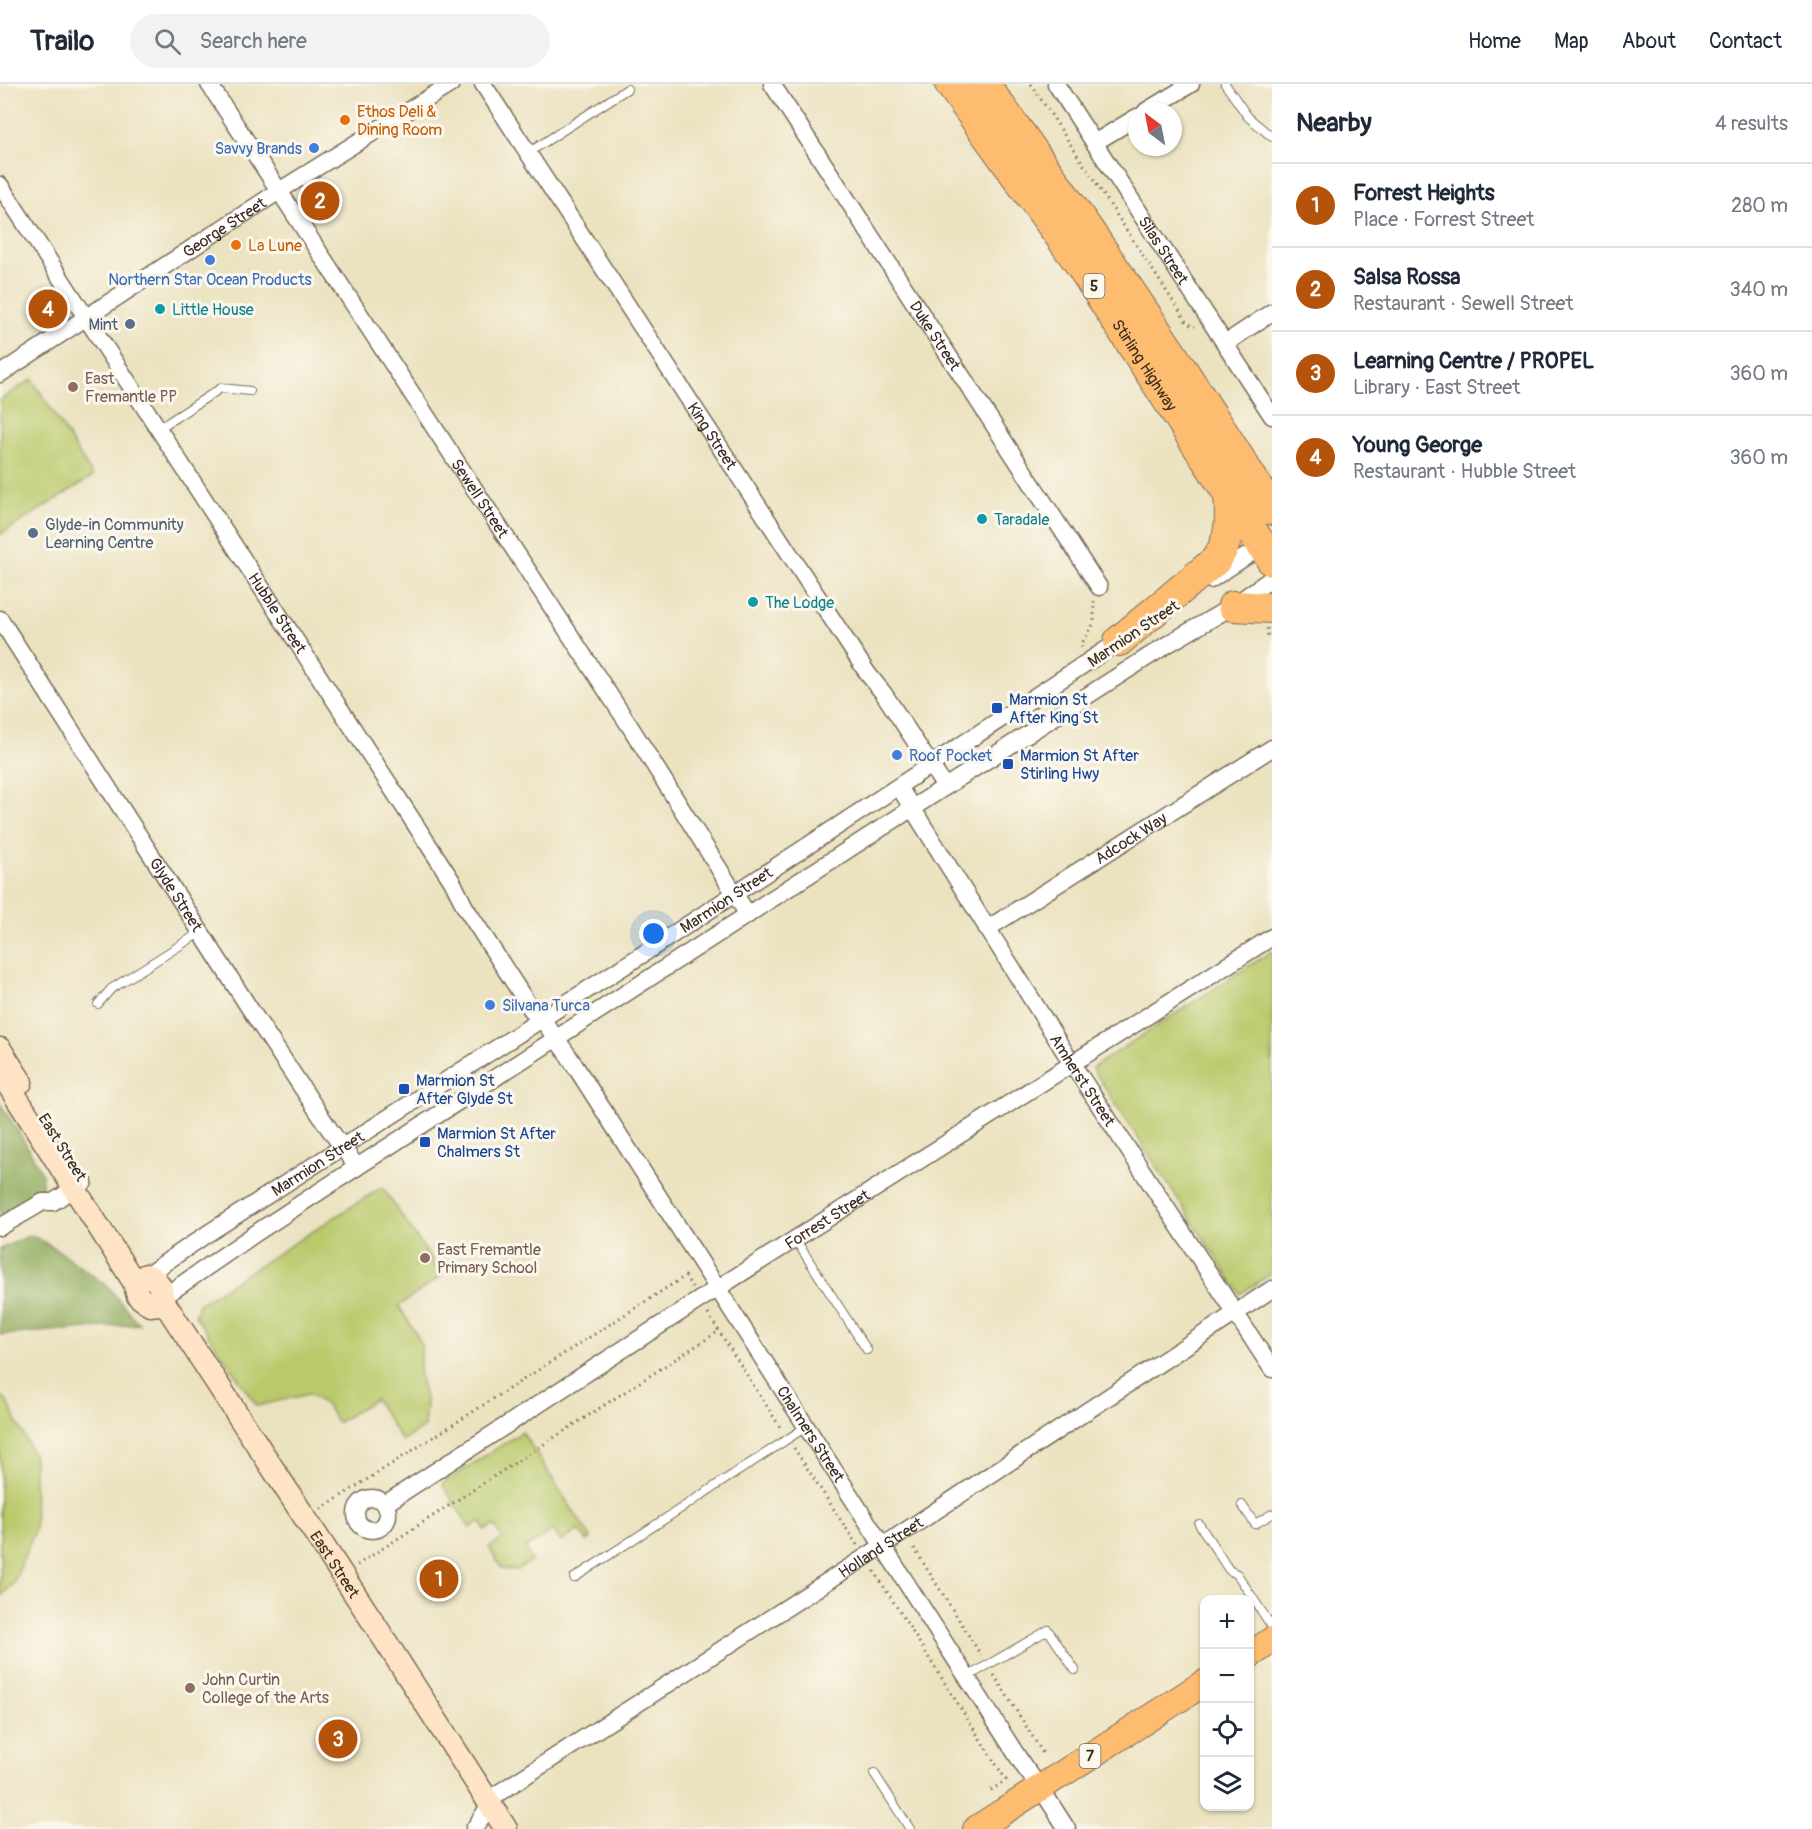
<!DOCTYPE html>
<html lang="en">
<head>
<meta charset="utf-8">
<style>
  body { margin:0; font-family:Pangolin,sans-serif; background:#f2f2f3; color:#1f2937 }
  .controls { position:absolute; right:18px; bottom:18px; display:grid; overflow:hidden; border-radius:12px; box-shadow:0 2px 4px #0004 }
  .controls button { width:54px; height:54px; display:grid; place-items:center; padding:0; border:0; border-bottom:2px solid #e0e1e3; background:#fff; color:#1f2937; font:30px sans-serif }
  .compass { position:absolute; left:1128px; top:18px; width:54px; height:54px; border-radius:50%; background:#fff; box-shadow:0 2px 4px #0004; rotate:328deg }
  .you { position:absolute; left:654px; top:850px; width:21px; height:21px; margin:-15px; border:4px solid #fff; border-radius:50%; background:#1a73e8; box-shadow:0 0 0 9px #1a73e833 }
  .badge { display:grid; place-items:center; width:39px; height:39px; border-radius:50%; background:#b45309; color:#fff; font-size:20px; font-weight:700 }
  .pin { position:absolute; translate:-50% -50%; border:3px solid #fff; box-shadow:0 2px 6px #0006 }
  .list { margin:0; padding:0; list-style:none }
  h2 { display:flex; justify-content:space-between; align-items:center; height:78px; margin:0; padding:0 24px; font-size:26px }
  h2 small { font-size:20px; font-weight:400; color:#747a83 }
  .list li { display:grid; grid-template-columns:39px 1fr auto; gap:18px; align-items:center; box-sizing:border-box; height:84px; padding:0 24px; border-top:2px solid #e0e1e3 }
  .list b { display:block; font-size:22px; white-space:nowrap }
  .list p { margin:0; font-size:20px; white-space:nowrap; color:#747a83 }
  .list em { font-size:20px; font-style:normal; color:#747a83 }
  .icon { flex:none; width:33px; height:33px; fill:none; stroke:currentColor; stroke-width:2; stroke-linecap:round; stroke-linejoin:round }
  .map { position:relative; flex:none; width:1272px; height:1745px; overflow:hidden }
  header { display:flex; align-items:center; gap:36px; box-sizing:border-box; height:84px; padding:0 30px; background:#fff; border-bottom:2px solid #e0e1e3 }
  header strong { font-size:28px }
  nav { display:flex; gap:33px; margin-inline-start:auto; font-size:21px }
  .search { width:420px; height:54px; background:#f2f2f3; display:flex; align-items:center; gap:15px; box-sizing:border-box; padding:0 21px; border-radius:33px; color:#747a83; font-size:22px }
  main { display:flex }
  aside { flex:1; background:#fff }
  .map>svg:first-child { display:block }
</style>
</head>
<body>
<header>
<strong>Trailo</strong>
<div class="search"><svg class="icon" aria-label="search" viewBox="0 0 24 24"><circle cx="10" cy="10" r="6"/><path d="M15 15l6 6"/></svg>Search here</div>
<nav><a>Home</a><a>Map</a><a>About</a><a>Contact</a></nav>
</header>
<main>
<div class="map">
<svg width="1272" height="1745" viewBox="0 0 1272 1745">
  <rect width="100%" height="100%" fill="#fbf7ec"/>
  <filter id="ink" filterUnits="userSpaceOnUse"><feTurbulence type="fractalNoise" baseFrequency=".0167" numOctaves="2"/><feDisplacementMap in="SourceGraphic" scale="12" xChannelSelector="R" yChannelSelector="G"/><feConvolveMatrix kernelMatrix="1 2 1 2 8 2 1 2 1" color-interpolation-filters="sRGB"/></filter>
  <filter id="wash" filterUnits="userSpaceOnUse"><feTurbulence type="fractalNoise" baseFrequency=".008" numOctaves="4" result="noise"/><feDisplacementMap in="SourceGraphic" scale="24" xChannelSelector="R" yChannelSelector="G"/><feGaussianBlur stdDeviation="1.35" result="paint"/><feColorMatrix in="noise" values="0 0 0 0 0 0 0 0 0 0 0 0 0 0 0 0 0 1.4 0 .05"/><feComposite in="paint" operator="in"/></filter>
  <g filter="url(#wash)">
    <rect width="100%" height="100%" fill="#ebe2c0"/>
    <g fill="#bac96b" stroke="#7a7a44" stroke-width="1.5">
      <polygon points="32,295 93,392 0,451 0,316"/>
      <polygon points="1272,867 1272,1189 1240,1210 1092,984"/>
      <polygon points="382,1103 442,1191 399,1222 422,1260 419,1287 426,1319 424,1343 402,1357 375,1315 337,1339 327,1322 309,1310 257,1322 195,1232 199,1220"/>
      <polygon points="0,1311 8,1319 34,1373 35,1445 14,1499 0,1513"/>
      <polygon points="522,1348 591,1454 587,1457 579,1446 561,1458 553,1446 525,1465 532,1476 517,1486 502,1485 489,1464 502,1455 494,1441 485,1446 480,1437 470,1444 442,1400"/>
    </g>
    <g fill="#93ad5f" stroke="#676c3e" stroke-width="1.5">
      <polygon points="0,1019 24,1057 42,1089 42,1106 0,1131"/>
      <polygon points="31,1151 56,1165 107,1202 139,1240 0,1251 0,1165"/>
    </g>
  </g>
  <g filter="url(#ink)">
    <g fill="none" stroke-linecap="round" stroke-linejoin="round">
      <defs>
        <g id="lane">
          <polyline points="1225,0 1248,33 1272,53"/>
          <polyline points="528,69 627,5"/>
          <polyline points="158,345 221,304 250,307"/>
          <polyline points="98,920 111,905 201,848"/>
          <polyline points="795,1155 867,1266"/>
          <polyline points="1242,1421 1255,1440 1272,1430"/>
          <polyline points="1199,1440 1229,1486 1237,1490 1272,1543"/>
          <polyline points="574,1494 806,1343"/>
          <polyline points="967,1593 1048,1546 1075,1586"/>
          <polyline points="874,1689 910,1745"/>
        </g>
        <g id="street">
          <path id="s1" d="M209,0L631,644L748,831"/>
          <path id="s2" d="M483,0L868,590L884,610L945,703"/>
          <path id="s3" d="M772,0L1099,503"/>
          <path id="s4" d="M1056,0L1272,332"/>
          <polyline points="1146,27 1191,0"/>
          <polyline points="1094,59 1137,33"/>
          <path id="s5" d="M0,101L452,797L465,823L533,928L542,935L568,971C719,1209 874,1445 1025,1684L1040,1703L1067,1745"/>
          <polyline points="1226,259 1272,228"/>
          <path id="s6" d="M0,290L279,107L451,0"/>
          <polyline points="1210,496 1262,462"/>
          <path id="s7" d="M0,535L250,925L330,1046L357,1083"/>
          <path id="s8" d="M899,703L1071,978L1272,1285"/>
          <path id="s9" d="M987,845L1272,664"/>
          <polyline points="0,1143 43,1118 53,1118 84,1098"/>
          <path id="s10" d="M147,1191L207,1150L640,872L1124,554"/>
          <polyline points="162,1214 259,1147 357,1083 945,703 1168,560 1233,522 1272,494"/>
          <circle cx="372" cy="1430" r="16"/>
          <path id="s11" d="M385,1420L699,1216L1272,853"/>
          <path id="s12" d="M474,1745L497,1710L884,1461L1272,1205"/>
        </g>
        <g id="secondary">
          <polyline points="0,965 21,998"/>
          <polyline points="0,988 134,1198 138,1212 150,1221 158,1220 162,1215"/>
          <path id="s13" d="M134,1198L146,1191C157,1194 163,1203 162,1215L379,1547L506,1745"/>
        </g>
        <g id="primary">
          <polyline points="1250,1571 1272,1556"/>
          <polyline points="976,1745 1204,1599"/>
        </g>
        <g id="highway">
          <path id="s14" d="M950,0L1079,179L1272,477"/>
          <path d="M984,0C1086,138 1181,280 1272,426"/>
          <polyline points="1233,522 1272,524"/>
          <path d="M1119,557L1216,476C1231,455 1231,436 1229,411"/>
        </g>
      </defs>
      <use href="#lane" stroke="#796a57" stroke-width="10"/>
      <use href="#street" stroke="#796a57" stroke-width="19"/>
      <use href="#secondary" stroke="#796a57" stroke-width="25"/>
      <use href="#primary" stroke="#796a57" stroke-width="28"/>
      <use href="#highway" stroke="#796a57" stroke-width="32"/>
      <g stroke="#796a57" stroke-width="3" stroke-dasharray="1.5 4.5" stroke-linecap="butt">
        <polyline points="1031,0 1186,237 1193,243 1195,242"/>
        <polyline points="1267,544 1268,555"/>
        <polyline points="1082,563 1081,561 1094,539 1094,517"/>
        <polyline points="685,1192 692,1203"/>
        <polyline points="708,1230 782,1346"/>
        <polyline points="794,1364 857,1461"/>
        <polyline points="321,1425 690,1189"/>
        <polyline points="914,1464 981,1571"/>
        <polyline points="357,1481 719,1247"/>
        <polyline points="874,1487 1006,1696 990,1707"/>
        <polyline points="994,1591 1044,1671"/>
      </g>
      <use href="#lane" stroke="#fff" stroke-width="8"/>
      <use href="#street" stroke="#fff" stroke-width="16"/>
      <use href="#secondary" stroke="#fee4c5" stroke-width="22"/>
      <use href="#primary" stroke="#fdbc6f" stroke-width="26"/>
      <use href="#highway" stroke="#fdbc6f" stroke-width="30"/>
    </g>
  </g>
  <g fill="#e8710a" stroke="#fbf7ec" stroke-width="2">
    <circle cx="345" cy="36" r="6"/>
    <circle cx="236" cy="161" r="6"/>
  </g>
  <g fill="#3f7fe0" stroke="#fbf7ec" stroke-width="2">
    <circle cx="314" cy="64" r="6"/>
    <circle cx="210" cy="176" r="6"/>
    <circle cx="897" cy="671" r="6"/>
    <circle cx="490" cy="921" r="6"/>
  </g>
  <g fill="#0f9aa8" stroke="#fbf7ec" stroke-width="2">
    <circle cx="160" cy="225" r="6"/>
    <circle cx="982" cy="435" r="6"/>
    <circle cx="753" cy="518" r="6"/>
  </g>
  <g fill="#5c6f8a" stroke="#fbf7ec" stroke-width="2">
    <circle cx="130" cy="240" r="6"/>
    <circle cx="33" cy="449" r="6"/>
  </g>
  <g fill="#8d6e63" stroke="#fbf7ec" stroke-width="2">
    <circle cx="73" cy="303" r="6"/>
    <circle cx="425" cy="1174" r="6"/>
    <circle cx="190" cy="1604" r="6"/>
  </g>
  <g fill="#1a4fb4" stroke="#fbf7ec" stroke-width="2">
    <rect x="991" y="618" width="12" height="12" rx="3"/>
    <rect x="1002" y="674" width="12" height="12" rx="3"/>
    <rect x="398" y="999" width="12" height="12" rx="3"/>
    <rect x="419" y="1052" width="12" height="12" rx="3"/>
  </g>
  <g text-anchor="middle" stroke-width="6" stroke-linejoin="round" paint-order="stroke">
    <g fill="#fbf7ec" stroke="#75685c" stroke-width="1.5">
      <rect x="1083.5" y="190" width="21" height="24" rx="4.5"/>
      <rect x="1079.5" y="1660" width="21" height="24" rx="4.5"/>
    </g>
    <g font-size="15" font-weight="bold" fill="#3b2a1e">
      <text x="1094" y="207">5</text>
      <text x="1090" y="1677">7</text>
    </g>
    <g font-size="16" fill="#c56008" stroke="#fbf7ec" text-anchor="start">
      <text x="357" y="33">Ethos Deli &amp;<tspan x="357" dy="18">Dining Room</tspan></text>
      <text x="248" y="167">La Lune</text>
    </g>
    <g font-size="16" fill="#366cbe" stroke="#fbf7ec" text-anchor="start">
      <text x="302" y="70" text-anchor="end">Savvy Brands</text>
      <text x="210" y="201" text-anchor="middle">Northern Star Ocean Products</text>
      <text x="909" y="677">Roof Pocket</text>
      <text x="502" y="927">Silvana Turca</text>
    </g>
    <g font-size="16" fill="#3b2a1e" stroke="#fbf7ec">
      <text dy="6" stroke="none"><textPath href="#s6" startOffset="268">George Street</textPath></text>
      <text dy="6" stroke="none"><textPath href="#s4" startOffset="198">Silas Street</textPath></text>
      <text dy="6" stroke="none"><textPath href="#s3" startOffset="300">Duke Street</textPath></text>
      <text dy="6" stroke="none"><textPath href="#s14" startOffset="342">Stirling Highway</textPath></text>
      <text dy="6" stroke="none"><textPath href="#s2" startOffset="420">King Street</textPath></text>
      <text dy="6" stroke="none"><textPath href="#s1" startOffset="495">Sewell Street</textPath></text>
      <text dy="6" stroke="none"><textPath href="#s5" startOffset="510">Hubble Street</textPath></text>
      <text transform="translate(1133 549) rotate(-34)" y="6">Marmion Street</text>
      <text dy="6" stroke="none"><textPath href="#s9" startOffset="170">Adcock Way</textPath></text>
      <text dy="6" stroke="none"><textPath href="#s7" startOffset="327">Glyde Street</textPath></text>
      <text dy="6" stroke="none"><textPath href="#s10" startOffset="690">Marmion Street</textPath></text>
      <text dy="6" stroke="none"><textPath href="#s8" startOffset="346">Amherst Street</textPath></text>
      <text transform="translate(63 1063) rotate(58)" y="6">East Street</text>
      <text dy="6" stroke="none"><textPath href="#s10" startOffset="204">Marmion Street</textPath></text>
      <text dy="6" stroke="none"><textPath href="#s11" startOffset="526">Forrest Street</textPath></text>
      <text dy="6" stroke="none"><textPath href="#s5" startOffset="1490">Chalmers Street</textPath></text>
      <text dy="6" stroke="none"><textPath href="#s12" startOffset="498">Holland Street</textPath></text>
      <text dy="6" stroke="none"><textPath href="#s13" startOffset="362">East Street</textPath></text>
    </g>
    <g font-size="16" fill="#0d838f" stroke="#fbf7ec" text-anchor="start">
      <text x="172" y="231">Little House</text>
      <text x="994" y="441">Taradale</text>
      <text x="765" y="524">The Lodge</text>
    </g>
    <g font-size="16" fill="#4e5e75" stroke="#fbf7ec" text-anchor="end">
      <text x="118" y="246">Mint</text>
      <text x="45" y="446" text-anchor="start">Glyde-in Community<tspan x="45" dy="18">Learning Centre</tspan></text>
    </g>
    <g font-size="16" fill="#785e54" stroke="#fbf7ec" text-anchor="start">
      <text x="85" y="300">East<tspan x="85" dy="18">Fremantle PP</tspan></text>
      <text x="437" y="1171">East Fremantle<tspan x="437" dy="18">Primary School</tspan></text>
      <text x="202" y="1601">John Curtin<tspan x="202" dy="18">College of the Arts</tspan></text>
    </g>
    <g font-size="16" fill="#164399" stroke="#fbf7ec" text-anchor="start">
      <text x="1009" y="621">Marmion St<tspan x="1009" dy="18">After King St</tspan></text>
      <text x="1020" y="677">Marmion St After<tspan x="1020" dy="18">Stirling Hwy</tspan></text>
      <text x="416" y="1002">Marmion St<tspan x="416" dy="18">After Glyde St</tspan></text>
      <text x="437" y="1055">Marmion St After<tspan x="437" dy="18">Chalmers St</tspan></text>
    </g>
  </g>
</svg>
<div class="controls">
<button>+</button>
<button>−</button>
<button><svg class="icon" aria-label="locate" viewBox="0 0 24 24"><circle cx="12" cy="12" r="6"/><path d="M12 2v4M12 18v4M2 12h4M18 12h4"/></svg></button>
<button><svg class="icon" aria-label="layers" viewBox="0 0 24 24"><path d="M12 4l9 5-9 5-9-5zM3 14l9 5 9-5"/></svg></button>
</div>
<svg class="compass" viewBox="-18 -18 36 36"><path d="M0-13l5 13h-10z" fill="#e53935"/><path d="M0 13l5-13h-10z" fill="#747a83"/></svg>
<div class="you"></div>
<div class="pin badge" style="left:439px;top:1495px">1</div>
<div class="pin badge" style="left:320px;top:117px">2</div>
<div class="pin badge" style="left:338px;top:1655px">3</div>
<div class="pin badge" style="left:48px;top:225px">4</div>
</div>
<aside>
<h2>Nearby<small>4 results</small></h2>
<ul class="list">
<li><span class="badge">1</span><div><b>Forrest Heights</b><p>Place · Forrest Street</p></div><em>280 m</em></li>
<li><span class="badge">2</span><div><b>Salsa Rossa</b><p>Restaurant · Sewell Street</p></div><em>340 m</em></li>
<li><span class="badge">3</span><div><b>Learning Centre / PROPEL</b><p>Library · East Street</p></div><em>360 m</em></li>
<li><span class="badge">4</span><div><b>Young George</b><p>Restaurant · Hubble Street</p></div><em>360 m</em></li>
</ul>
</aside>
</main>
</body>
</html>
